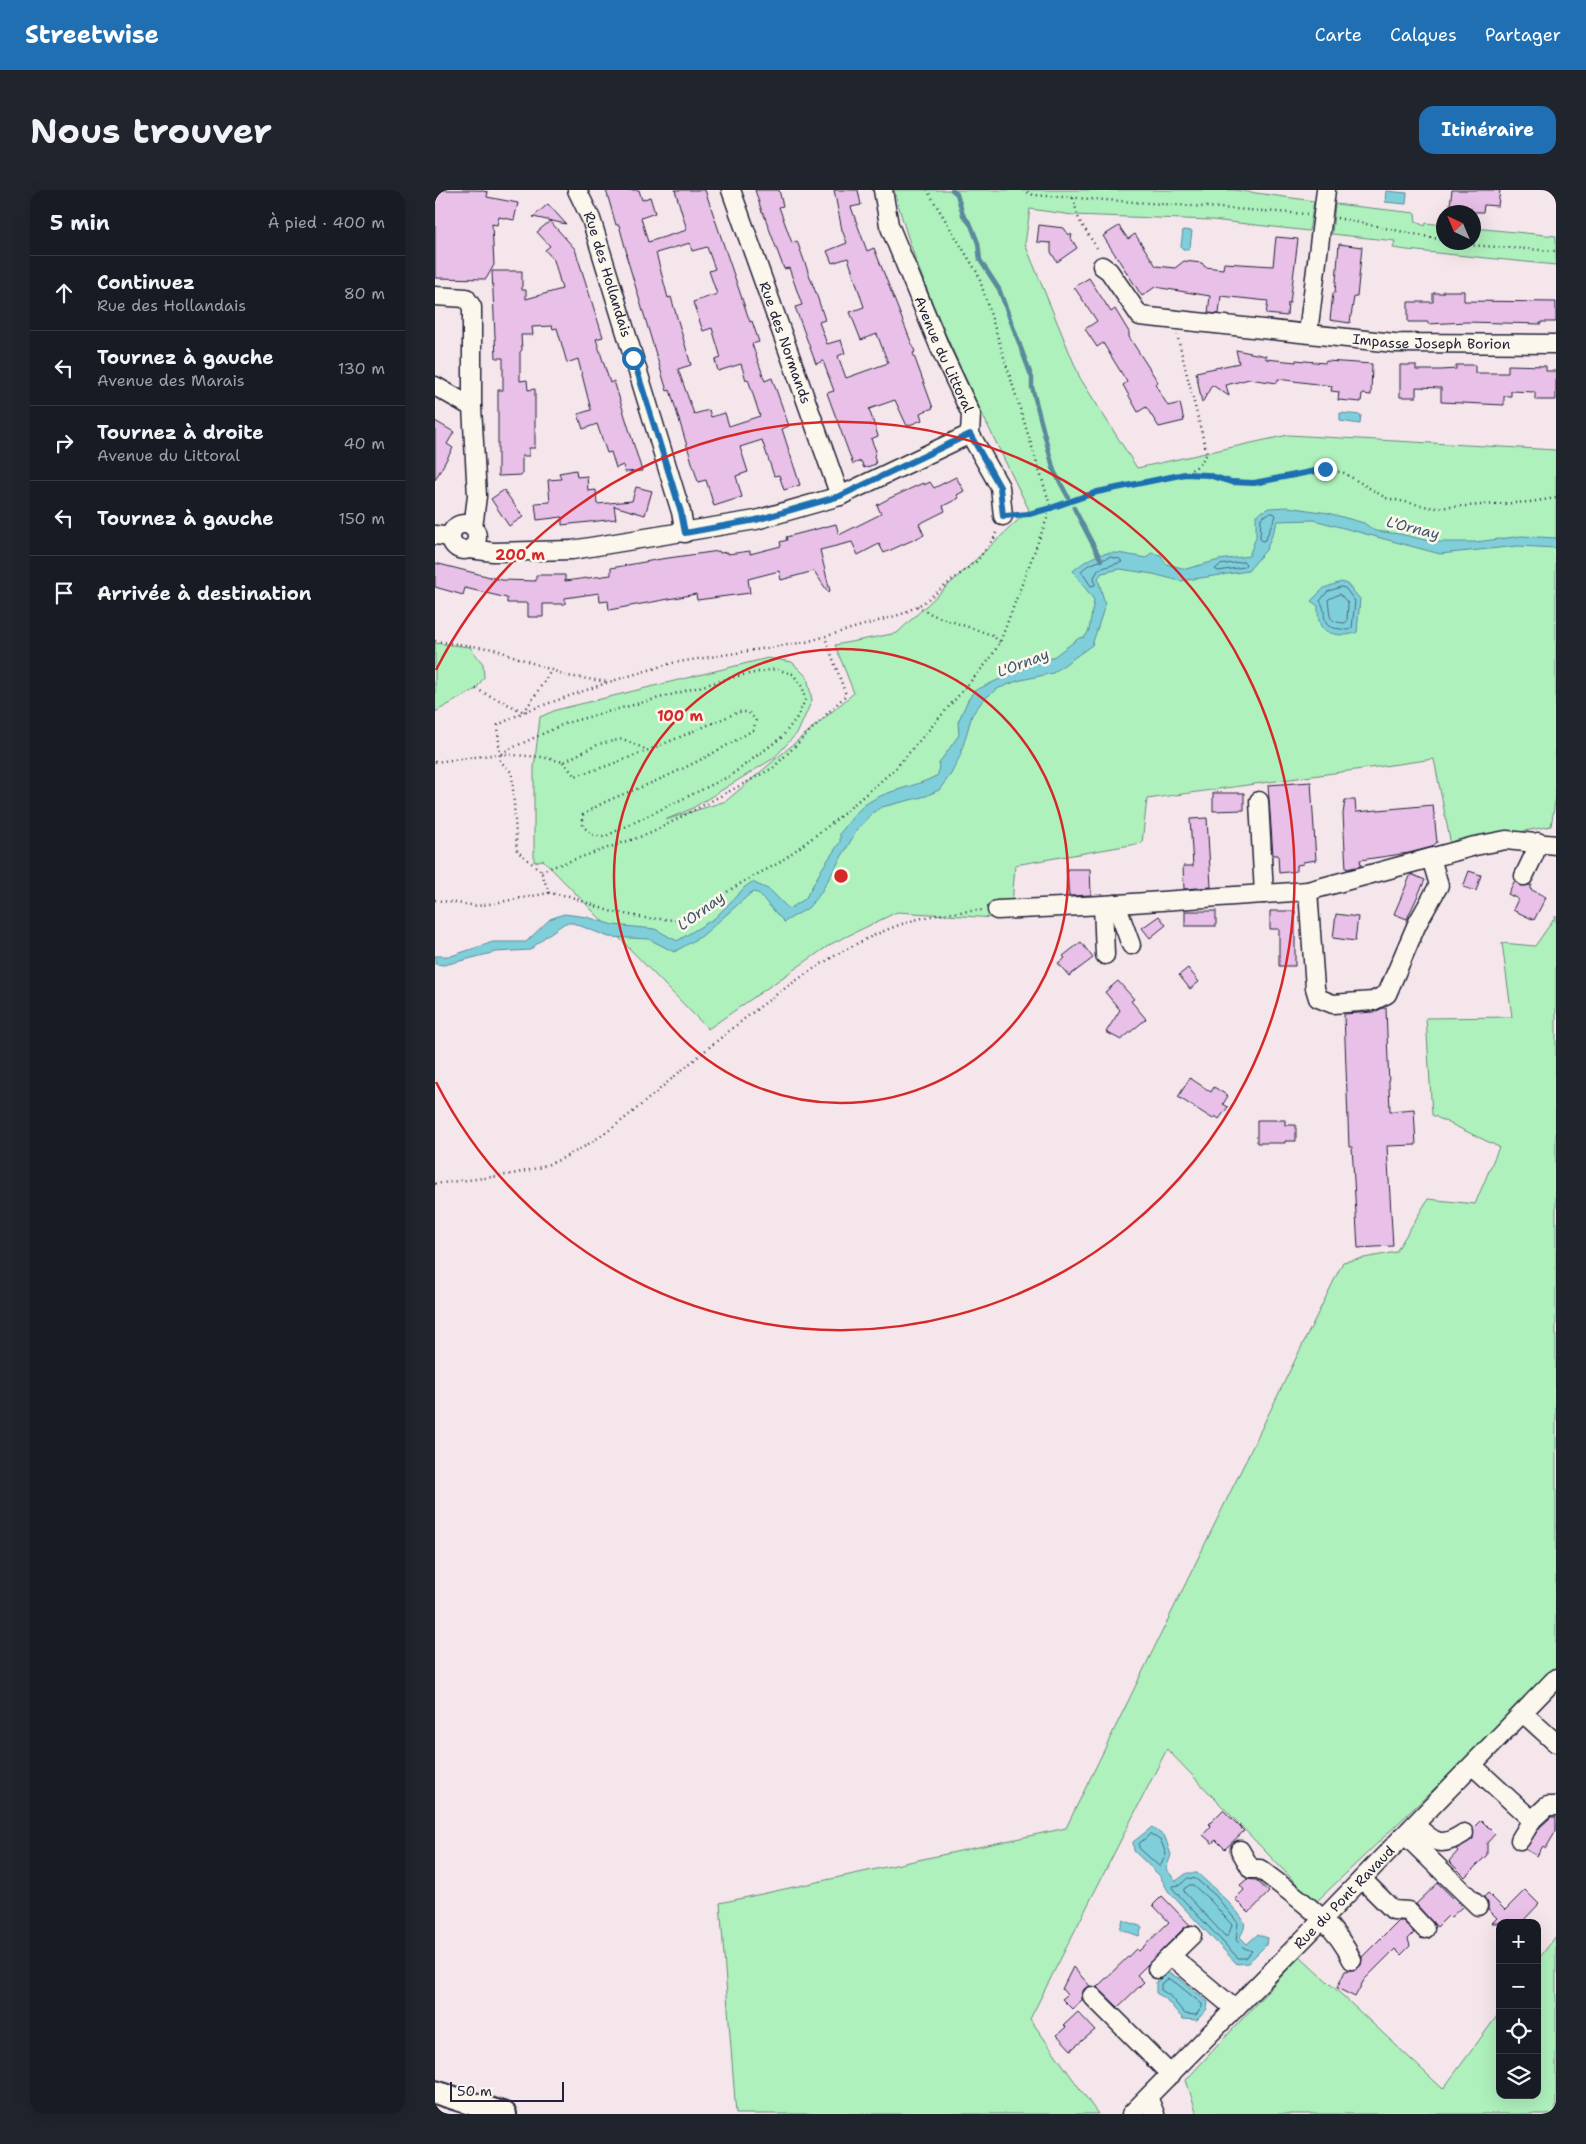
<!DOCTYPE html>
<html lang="fr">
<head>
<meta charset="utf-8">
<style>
  body { margin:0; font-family:"Shantell Sans",sans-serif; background:#20242c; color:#f1f3f6 }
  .controls { position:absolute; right:15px; bottom:15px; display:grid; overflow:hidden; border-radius:10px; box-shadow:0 5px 20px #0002 }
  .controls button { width:45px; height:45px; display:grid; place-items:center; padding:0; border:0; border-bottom:1px solid #363941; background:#171b24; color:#f1f3f6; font:25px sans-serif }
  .compass { position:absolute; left:1001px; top:15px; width:45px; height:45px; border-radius:50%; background:#171b24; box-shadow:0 5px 20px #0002; rotate:316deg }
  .scale { position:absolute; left:15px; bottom:12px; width:114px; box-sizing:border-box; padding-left:5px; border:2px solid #22223b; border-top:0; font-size:14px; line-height:18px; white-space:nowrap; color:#22223b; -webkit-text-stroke:4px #fbf7ec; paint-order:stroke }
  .stop { position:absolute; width:15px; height:15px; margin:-11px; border:4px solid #1f6fb2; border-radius:50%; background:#fff }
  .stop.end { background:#1f6fb2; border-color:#fff; box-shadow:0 1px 5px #0008 }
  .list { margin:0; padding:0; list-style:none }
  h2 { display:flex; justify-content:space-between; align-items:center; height:65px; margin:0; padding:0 20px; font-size:21px }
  h2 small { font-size:16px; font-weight:400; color:#9ea1a6 }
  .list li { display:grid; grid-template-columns:32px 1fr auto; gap:15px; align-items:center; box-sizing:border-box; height:75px; padding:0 20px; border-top:1px solid #363941 }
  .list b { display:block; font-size:19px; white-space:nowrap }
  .list p { margin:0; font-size:16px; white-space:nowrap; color:#9ea1a6 }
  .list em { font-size:16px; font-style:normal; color:#9ea1a6 }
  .icon { flex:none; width:28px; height:28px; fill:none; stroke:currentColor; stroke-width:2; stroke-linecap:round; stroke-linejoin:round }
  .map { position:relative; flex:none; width:1121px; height:1924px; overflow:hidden; border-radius:15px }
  header { display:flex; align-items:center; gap:30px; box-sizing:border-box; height:70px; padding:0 25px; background:#1f6fb2; color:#fff }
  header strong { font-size:24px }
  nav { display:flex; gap:28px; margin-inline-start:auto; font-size:18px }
  .intro { display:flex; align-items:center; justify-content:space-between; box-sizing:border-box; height:120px; padding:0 30px }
  h1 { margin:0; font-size:35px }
  .button { padding:12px 22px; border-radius:15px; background:#1f6fb2; color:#fff; font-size:18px; font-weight:700 }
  main { display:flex; gap:30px; padding:0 30px }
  aside { flex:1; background:#171b24; border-radius:15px; box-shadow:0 5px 20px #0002 }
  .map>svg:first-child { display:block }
</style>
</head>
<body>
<header>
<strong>Streetwise</strong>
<nav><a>Carte</a><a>Calques</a><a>Partager</a></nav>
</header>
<div class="intro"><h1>Nous trouver</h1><a class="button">Itinéraire</a></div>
<main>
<aside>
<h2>5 min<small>À pied · 400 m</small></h2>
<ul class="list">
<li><svg class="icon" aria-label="ahead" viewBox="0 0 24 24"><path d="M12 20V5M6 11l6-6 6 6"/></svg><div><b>Continuez</b><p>Rue des Hollandais</p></div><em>80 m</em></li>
<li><svg class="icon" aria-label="left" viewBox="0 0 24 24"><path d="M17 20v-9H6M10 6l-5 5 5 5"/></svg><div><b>Tournez à gauche</b><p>Avenue des Marais</p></div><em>130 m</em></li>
<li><svg class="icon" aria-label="right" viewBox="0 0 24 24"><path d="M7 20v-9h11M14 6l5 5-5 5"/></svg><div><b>Tournez à droite</b><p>Avenue du Littoral</p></div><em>40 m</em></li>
<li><svg class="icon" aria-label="left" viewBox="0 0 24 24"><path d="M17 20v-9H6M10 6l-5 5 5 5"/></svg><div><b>Tournez à gauche</b></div><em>150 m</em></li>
<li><svg class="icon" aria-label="arrive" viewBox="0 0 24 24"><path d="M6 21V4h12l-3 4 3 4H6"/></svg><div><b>Arrivée à destination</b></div></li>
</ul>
</aside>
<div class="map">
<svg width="1121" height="1924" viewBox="0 0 1121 1924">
  <rect width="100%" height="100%" fill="#f5e6eb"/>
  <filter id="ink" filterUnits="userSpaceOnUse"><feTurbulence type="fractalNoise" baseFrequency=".02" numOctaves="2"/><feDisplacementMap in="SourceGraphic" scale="10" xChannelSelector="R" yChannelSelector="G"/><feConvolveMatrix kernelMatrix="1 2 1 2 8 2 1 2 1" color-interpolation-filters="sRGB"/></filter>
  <g filter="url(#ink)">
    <g fill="#aef1bc" stroke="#688a7c">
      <path d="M459,0H799L879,11L874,41L777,30L638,25L595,19L590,54L645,188L702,278L853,245L1121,260V606L1116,636L1016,655L999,569L712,609L707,653L580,675L576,729L462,722L396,754L273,839L108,670L99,672V578L105,527L121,520L333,468L357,472L372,487L377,510L363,542L339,568L256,619L230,630L291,611L419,503L400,455L462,443L594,320C556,242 517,165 486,84C475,56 467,28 459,0Z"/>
      <polygon points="900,14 980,23 981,32 990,36 991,33 1008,35 1008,52 1038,52 1039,38 1121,46 1121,75 972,60 958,58 960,51 897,44"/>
      <polygon points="0,453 35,457 48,474 49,487 41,499 0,522"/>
      <polygon points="1121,726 1121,1482 880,1713 732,1559 595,1829 663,1924 301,1924 285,1713 631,1638 908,1072 961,1062 993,1009 1040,1014 1064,957 997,925 991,828 1077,827 1067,753 1100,756"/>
      <polygon points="1121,1746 1121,1924 762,1924 751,1890 865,1766 1008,1899 1065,1822 1065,1905 1102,1905 1102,1771"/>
    </g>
    <g fill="#7fcfdb" stroke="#5a8a9b">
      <polygon points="951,1 972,3 971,14 950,12"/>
      <polygon points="748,40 757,41 755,57 753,59 748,59 746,56"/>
      <polygon points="905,223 926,225 925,234 905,231"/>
      <path d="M853,317L893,323L929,333L940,341L965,344L999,352H1041L1087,346L1121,348V358L1083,356L1005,364L879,330L843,331L831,360L813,381L745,391L718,384L685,379L667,383L663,388L670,415L657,455L618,483L582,491L562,499L548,510L537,525L525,566L516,584L504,600L491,606L447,617L437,623L422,640L385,704L373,718L349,732L323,703L317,702L267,746L239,762L214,749L174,747L138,733H130L111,746L95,760L61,762L9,775L0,774V766H16L58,752H91L115,729L129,724L152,727L178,735L220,739L242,751L280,728L310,697L317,692L335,700L354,719L370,709L388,677L405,652V643C413,634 421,621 431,614C452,599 480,598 503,585L504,573L524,545L523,532L533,510L539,501L595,475L617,468L644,448L650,447L654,440L659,410L638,381C666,357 678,362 711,368L716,363L726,365L731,374L751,379L784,370L814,366L821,347V325L834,318Z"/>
      <path d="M906,392L912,394L925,409L922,442C913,447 892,446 886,436C883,431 883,422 883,416L876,411L889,398Z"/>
      <path d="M717,1637L730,1647L736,1665L731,1679L741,1691L752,1683H762C772,1692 804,1720 809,1732C811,1738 807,1742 805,1747L812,1754L823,1744L832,1748L831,1755L813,1773L802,1774L733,1701L725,1686L699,1661L698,1652Z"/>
      <polygon points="688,1730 707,1737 704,1746 685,1739"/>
      <polygon points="733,1783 744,1788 773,1812 772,1819 762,1830 748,1829 730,1808 721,1803 721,1792"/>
    </g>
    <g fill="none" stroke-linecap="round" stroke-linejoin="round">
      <g stroke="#47677b" stroke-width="1">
        <polygon points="835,323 839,323 841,326 830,350 827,351 825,348 826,328"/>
        <polygon points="675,367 685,369 687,372 664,379 659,387 660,395 656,396 646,381 652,376"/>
        <polygon points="809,372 811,374 809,377 783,381 780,379 785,375"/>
        <path d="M906,397L910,398L920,411L917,438C913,441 911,440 906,439C881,437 895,425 885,411L892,402Z"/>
        <path d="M905,404L913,413L912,431L910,433C891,432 896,426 893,410Z"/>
        <polygon points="716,1644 726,1651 731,1664 725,1677 704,1658 704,1654"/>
        <polygon points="753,1688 761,1689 780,1705 803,1733 801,1750 809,1758 817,1761 811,1768 803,1768 738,1699 738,1696 745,1695"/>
        <polygon points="755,1695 758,1695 775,1710 797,1735 793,1746 790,1746 749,1702 749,1699"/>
        <polygon points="734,1789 741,1793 767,1814 767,1817 761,1825 750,1824 734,1805 726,1800 726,1794"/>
      </g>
      <g stroke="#5a8a9b" stroke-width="4.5">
        <polyline points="517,0 522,4 528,25 536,35 543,53 545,70 564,99 597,188 597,197 619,281 633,307"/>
        <polyline points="639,318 666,370"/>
      </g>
    </g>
    <g fill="#e8c0e8" stroke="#22223b" fill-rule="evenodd">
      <polygon points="0,0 43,0 53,2 52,7 83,13 79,30 64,27 62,35 57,34 59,75 51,89 0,88"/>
      <path d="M171,0H204L207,10L215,7L220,23L206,28L213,52L252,40L240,0H270L315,132L317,131L324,152L317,154L330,191L337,188L354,236L347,239L365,295L349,300L344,285L339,286L327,250L305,257L313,282L301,286L307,307L279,316L271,290L263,292L235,200L232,201L191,65L192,64L184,35H181ZM255,53L257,61L272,57L280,79L274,81L282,104L258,112L268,141L277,138L286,168L280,170L283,181L306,174L311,190L313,189L325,226L294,236L290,223L276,227L274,220L259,224L243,179L256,175L236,107L233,108L221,63Z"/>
      <polygon points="320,0 344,0 348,16 344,17 357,53 362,51 383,109 390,130 384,132 392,154 406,150 410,163 403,166 411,188 453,173 442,144 426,150 415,122 429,117 413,68 397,73 392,61 412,53 407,40 399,0 423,0 426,15 416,17 432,61 439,58 480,162 478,163 498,218 485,223 487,230 472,236 460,210 434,219 443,246 436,249 441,261 439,266 441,274 429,278 426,271 418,274 392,203 399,201 388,171 381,174 360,117 367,115 354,78 349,79 328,22 327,22"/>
      <polygon points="1017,0 1065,0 1063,16 1049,15 1048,22 1036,22 1036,18 1015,15"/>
      <polygon points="113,14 131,34 98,27"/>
      <polygon points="115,31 140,59 168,147 161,149 175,193 179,191 207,281 190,282 188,275 181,278 176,262 172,263 162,234 148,239 143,224 156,220 143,169 132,173 122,138 118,139 117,136 97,137 98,145 86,145 87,160 85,162 85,191 92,190 93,200 100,199 100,258 94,258 94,266 87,266 87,285 63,286 63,200 68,200 68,168 61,168 57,81 87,81 87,100 91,100 91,109 127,99 119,70 110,60 115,56 102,42"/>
      <polygon points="604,35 629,38 633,44 637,45 636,48 642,58 622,72 616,62 616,53 602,52"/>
      <polygon points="684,36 693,49 700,44 721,76 740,78 749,71 767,73 770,77 788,79 789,73 838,76 841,47 863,49 855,113 853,113 852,126 831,124 833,111 786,106 784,124 773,123 775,106 720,97 707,106 668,46"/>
      <polygon points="904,54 927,57 922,107 919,107 915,133 895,130 898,103 900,103"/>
      <polygon points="654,88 676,122 680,119 694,142 694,147 723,192 720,194 733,216 745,213 749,231 724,237 711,217 703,222 688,195 692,192 668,153 662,157 650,139 662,131 639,97"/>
      <polygon points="1008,101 1029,101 1029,111 1121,112 1121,132 1106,132 1106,134 1031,132 993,134 993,132 973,132 973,112 998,112 998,103 1008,103"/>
      <polygon points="801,160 831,166 831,169 861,172 861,170 890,173 891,171 937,174 936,205 927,204 926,212 903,210 904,202 896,201 897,196 843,189 842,193 814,189 791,195 794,206 777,195 767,213 761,182 804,173"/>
      <polygon points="965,175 981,175 981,180 1006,180 1021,179 1021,175 1040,175 1040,183 1073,183 1073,175 1111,176 1111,181 1121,181 1121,210 1100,210 1100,202 1076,201 1076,206 1069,206 1069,215 1006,212 1006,198 981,197 981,207 965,207"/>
      <polygon points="0,231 19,242 12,254 18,258 0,290"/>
      <polygon points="141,280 142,287 152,286 153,301 161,300 162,314 197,311 201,297 217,301 210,325 179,316 181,329 127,335 127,327 102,330 100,313 115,312 113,290 126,289 124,283"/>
      <polygon points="521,287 529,301 522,305 524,308 508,316 510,321 484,334 489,345 449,363 444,354 423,365 417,352 385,360 395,401 393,402 379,381 346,390 344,381 313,389 315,403 262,410 261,404 174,420 173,411 165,412 164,403 130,408 130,414 108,414 108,427 93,427 93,413 72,413 72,408 30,398 28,405 0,397 0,373 67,390 101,391 101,385 130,385 130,391 176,385 176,378 226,369 284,361 285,363 293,362 293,364 315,361 315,364 346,356 345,352 352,350 351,347 401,334 404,345 446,324 442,315 455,308 488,293 489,295 495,292 499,298"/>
      <polygon points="69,300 88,327 74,336 56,309"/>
      <polygon points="876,592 881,670 868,672 868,674 862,675 862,681 844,683 843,665 838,665 833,595"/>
      <polygon points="778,603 809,603 809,620 778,621"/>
      <polygon points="910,610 920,610 921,622 998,615 1002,652 997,657 974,663 925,670 926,676 911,679 908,624"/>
      <polygon points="772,628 776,697 749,699 748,676 758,676 755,629"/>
      <polygon points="632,679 655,679 656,705 634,706"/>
      <polygon points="1034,681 1046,685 1041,701 1028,697"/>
      <polygon points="976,684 990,690 972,729 959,724"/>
      <polygon points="1080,690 1085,696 1097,695 1095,699 1111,707 1099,730 1078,720 1083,709 1073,704"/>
      <rect x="750" y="721" width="31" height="15"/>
      <polygon points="835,721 860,721 860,776 844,776 844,739 835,739"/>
      <polygon points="901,724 923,727 920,751 898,748"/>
      <polygon points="724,726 731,735 715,748 707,738"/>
      <polygon points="646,752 658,768 634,786 623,773 630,768 628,766"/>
      <polygon points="753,778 764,792 755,799 744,785"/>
      <polygon points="683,791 699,809 696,811 711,829 686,850 671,842 685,820 670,802"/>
      <polygon points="948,818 951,818 955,921 979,919 981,955 952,956 958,1056 923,1058 917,957 914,957 909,824 939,822"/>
      <polygon points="755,888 776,902 779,897 793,906 788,914 793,917 784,929 780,926 778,929 743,907"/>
      <polygon points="822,930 850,930 850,935 861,935 861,951 850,951 850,953 822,953"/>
      <polygon points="788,1620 809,1641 790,1659 781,1650 777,1653 768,1645 776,1636 774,1634"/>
      <polygon points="1116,1627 1121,1627 1121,1641 1111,1658 1108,1656 1102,1666 1090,1659 1105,1637"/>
      <polygon points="1046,1630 1060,1644 1052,1653 1052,1665 1030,1687 1014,1671 1023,1661 1021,1659 1038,1649 1038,1638"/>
      <polygon points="812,1689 821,1690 834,1702 814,1723 800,1709 809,1700 805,1695"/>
      <polygon points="1003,1693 1027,1717 1016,1727 1014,1725 1002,1737 981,1714"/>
      <polygon points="1090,1700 1104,1714 1086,1733 1057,1733 1062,1728 1053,1719 1053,1713 1049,1707 1053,1703 1070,1720"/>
      <polygon points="727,1706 755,1735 750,1737 702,1785 709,1792 683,1817 662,1797 701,1759 704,1761 734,1732 718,1715"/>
      <polygon points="963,1731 968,1731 979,1743 973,1749 975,1756 966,1765 960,1759 929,1790 920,1807 902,1798 910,1781 922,1779 926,1775 927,1767"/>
      <polygon points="638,1777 655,1796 649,1799 647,1804 647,1810 637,1819 627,1809 632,1805 627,1799"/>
      <polygon points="643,1822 660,1840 636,1860 622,1845 631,1837 629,1835"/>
    </g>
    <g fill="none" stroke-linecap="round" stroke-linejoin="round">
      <defs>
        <g id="minor">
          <path id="s1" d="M142,0L156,29L246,322L250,343"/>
          <path id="s2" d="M296,0L405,306"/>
          <path id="s3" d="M448,0L454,35L505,158L536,224L535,244L565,297L568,326"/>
          <path id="s4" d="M667,76L674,81L705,126L959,153L1121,154"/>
          <polyline points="0,106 31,108 37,117 37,217 42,306 38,338"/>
          <polyline points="873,143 891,0"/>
          <polyline points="0,196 37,217"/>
          <circle cx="29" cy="347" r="13"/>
          <polyline points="0,345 16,347"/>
          <polyline points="35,359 58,362 137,360 321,330 405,306 535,244"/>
          <polyline points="824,611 829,704"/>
          <polyline points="1089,686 1099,665 1103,652"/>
          <polyline points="873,701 880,798 883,808 898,814 938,811 952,804 982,734 1004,695 996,668"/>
          <polyline points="681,714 696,755"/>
          <polyline points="668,715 670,765"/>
          <polyline points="562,720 668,715 873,701 1040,656 1071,650 1121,655"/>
          <polyline points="1088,1523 1121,1553"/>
          <polyline points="1037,1575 1097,1630"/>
          <path d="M980,1635C999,1652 1005,1659 1029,1643"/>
          <polyline points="970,1645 1043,1716"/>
          <polyline points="1085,1650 1097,1630 1112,1616 1121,1616"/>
          <path d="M805,1660L816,1679H825C859,1706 899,1730 917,1770"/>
          <polyline points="927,1689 958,1720 973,1721 990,1739"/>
          <polyline points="736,1766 800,1819"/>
          <polyline points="722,1779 757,1745"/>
          <polyline points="657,1806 736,1885"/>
          <polyline points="713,1907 720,1924"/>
          <path id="s5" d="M696,1924L888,1729L1121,1488"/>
        </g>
        <polyline id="major" points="0,1902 70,1924"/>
      </defs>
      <use href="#minor" stroke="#22223b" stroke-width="21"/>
      <use href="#major" stroke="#22223b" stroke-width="26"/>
      <g stroke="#22223b" stroke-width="2.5" stroke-dasharray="1 4" stroke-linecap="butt">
        <polyline points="588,0 598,5 872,24"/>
        <polyline points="638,8 644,30 664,61"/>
        <polyline points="902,28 1008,50"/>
        <polyline points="1019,52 1032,55 1121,61"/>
        <polyline points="751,284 773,285 796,292 819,293 890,279 909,283 951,308 999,318 1095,312 1121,308"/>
        <polyline points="583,325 616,318 662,302 750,284 764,275 772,264 742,145"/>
        <polyline points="482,416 498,425 557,445 565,452"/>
        <polyline points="0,451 59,459 133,486 173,492"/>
        <polyline points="41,499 89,522 174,492 237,473 371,452 467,424 488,413 542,371 559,348 562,340"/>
        <polyline points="0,572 64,564"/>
        <path d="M128,572L140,586C196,570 250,544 304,522H313L321,530L318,540C287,559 255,576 221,591C196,602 170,609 148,625V636L157,645L169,647L295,586L347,547L363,526L370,510L368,498L358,484L340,479L303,486L239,504L131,533L64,564L107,567L128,572L164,554L188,549L212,560"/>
        <polyline points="106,681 216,643 338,578 411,505 390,447"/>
        <polyline points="114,703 106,681 82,661 77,583 65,571 63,535 89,522 116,481"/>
        <polyline points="0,710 43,716 114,703 134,706 174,721 210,728 241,730 257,724 311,690 342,674 396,634 460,579 555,469 565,452 616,318 543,84 492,0"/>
        <path d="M0,994C41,988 88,987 126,969C169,949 205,916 241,885C308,829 390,759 473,732C497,724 523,722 548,720"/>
      </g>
      <use href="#minor" stroke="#fbf7ec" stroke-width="18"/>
      <use href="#major" stroke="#fbf7ec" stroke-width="22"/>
    </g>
  </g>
  <g fill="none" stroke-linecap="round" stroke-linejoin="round" filter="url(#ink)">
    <polyline stroke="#1f6fb2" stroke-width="6" points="198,168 246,322 250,343 321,330 405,306 535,244 565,297 568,326 594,324 616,318 662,302 750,284 773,285 796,292 819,293 890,279"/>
  </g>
  <g fill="none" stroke="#d62828" stroke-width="2.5">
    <circle cx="406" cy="686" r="227"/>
    <path d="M1 480A454 454 0 1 1 1 892"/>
  </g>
  <g text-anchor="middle" stroke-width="5" stroke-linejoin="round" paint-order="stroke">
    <g font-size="14" fill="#22223b" stroke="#fbf7ec">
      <text dy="5" stroke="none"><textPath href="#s1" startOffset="90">Rue des Hollandais</textPath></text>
      <text dy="5" stroke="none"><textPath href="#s4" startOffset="356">Impasse Joseph Borion</textPath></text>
      <text dy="5" stroke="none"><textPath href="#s2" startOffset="162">Rue des Normands</textPath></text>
      <text dy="5" stroke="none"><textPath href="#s3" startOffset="176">Avenue du Littoral</textPath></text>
      <text dy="5" stroke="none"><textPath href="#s5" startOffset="304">Rue du Pont Ravaud</textPath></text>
    </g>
    <g font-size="15" font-style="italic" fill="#3e566b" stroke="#fbf7ec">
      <text transform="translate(978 338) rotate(14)" y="5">L'Ornay</text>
      <text transform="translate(588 473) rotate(-21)" y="5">L'Ornay</text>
      <text transform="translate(266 721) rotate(-36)" y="5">L'Ornay</text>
    </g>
  </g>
  <circle cx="406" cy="686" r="8" fill="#d62828" stroke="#fbf7ec" stroke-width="2.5"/>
  <g font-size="15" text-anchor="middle" font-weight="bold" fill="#d62828" stroke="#fbf7ec" stroke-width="5" stroke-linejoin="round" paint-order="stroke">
    <text x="85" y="370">200 m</text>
    <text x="245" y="531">100 m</text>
  </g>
</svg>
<div class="controls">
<button>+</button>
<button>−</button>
<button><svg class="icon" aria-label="locate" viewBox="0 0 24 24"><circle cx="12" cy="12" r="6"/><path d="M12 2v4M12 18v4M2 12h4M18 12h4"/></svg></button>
<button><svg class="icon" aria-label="layers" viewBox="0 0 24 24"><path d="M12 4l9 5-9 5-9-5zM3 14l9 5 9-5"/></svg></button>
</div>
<svg class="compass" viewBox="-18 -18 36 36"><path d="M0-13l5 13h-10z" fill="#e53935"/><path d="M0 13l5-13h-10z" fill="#9ea1a6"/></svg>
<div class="scale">50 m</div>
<div class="stop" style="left:198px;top:168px"></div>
<div class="stop end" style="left:890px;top:279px"></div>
</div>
</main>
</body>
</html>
